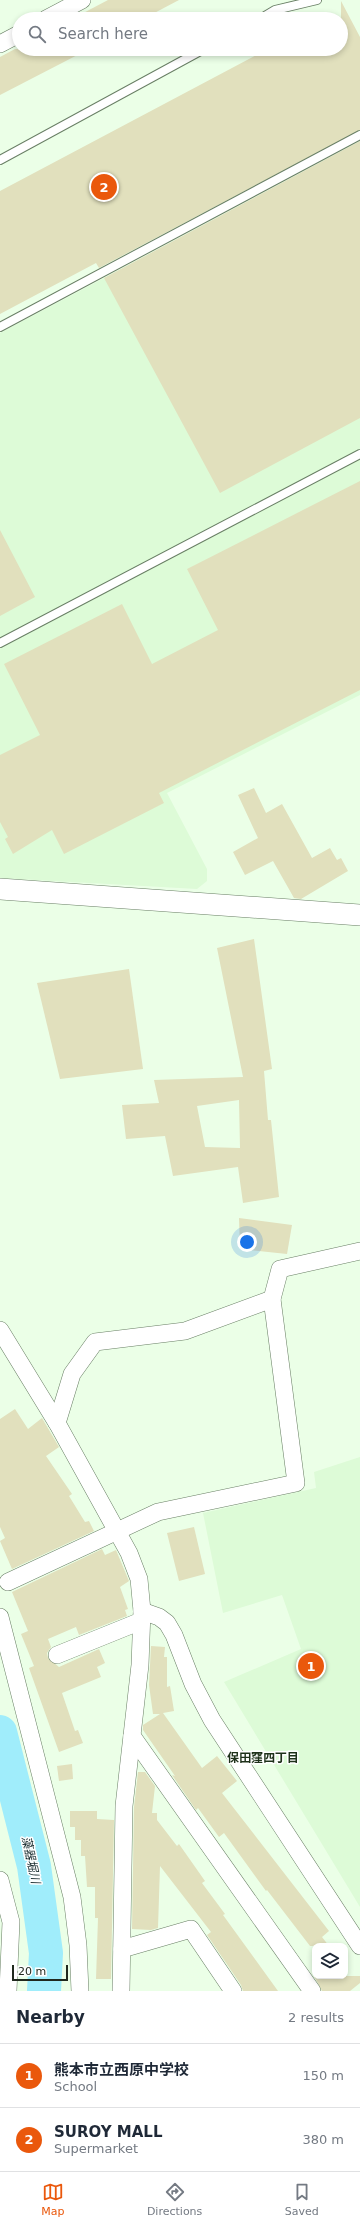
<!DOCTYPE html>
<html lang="en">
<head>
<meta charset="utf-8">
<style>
  body { margin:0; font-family:"DejaVu Sans","Noto Sans JP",sans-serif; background:#f6f6f7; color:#1f2937 }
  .controls { position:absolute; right:12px; bottom:12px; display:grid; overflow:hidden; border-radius:8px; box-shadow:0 2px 6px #0003 }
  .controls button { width:36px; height:36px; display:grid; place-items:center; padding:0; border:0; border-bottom:1px solid #e0e1e3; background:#fff; color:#1f2937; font:20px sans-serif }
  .scale { position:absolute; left:12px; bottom:10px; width:56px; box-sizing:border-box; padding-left:4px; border:2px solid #20291e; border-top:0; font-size:11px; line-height:14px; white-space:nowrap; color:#20291e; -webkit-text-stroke:3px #fff; paint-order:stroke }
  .you { position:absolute; left:247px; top:1242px; width:14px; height:14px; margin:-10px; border:3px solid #fff; border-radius:50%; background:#1a73e8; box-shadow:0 0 0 6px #1a73e833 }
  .badge { display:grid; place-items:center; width:26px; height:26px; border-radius:50%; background:#ea580c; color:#fff; font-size:13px; font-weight:700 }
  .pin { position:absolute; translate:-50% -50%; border:2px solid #fff; box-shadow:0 1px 4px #0006 }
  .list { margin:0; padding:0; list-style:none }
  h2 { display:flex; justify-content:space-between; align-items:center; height:52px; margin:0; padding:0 16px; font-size:17px }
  h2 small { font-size:13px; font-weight:400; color:#747a83 }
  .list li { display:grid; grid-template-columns:26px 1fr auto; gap:12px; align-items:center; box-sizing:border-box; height:64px; padding:0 16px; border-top:1px solid #e0e1e3 }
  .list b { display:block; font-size:15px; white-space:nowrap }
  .list p { margin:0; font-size:13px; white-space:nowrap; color:#747a83 }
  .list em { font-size:13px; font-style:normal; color:#747a83 }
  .icon { flex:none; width:22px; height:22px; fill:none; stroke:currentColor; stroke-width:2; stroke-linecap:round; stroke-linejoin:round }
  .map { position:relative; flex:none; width:360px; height:1991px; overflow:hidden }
  .search { position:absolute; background:#fff; box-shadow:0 2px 6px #0003; left:12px; right:12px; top:12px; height:44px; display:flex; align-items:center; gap:10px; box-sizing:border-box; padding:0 14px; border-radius:22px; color:#747a83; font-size:15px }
  .sheet { height:180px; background:#fff }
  nav { display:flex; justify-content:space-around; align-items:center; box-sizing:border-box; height:56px; border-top:1px solid #e0e1e3; background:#fff; font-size:11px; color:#747a83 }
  nav a { display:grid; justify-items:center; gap:2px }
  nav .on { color:#ea580c }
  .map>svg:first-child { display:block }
</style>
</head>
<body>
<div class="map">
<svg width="360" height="1991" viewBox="0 0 360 1991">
  <rect width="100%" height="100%" fill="#ebffe7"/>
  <g fill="#ddfbd7">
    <polygon points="360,143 360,695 167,793 207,869 207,881 197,889 0,878 0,333"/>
    <polygon points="360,1457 360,1907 224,1682 301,1649 282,1595 223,1613 203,1513 316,1488 314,1472"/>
  </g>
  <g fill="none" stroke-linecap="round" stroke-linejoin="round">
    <polyline stroke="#a0edfb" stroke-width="34" points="0,1732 34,1866 46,1953 44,1991"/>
  </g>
  <g fill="#e1e0bd" fill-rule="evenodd">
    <polygon points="108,0 179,0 143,19 72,19"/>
    <polygon points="341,1 360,37 360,130 99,268 96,263 0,314 0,191 268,49 341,49"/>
    <polygon points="15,49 89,49 0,95 0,57"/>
    <polygon points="360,141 360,418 220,493 104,278"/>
    <polygon points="360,481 360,690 159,793 164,803 64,854 52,830 13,854 5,839 8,837 0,822 0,755 40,735 4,664 122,604 152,664 218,630 187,569"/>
    <polygon points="0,530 35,597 0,616"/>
    <polygon points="254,788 266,813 282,804 312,858 330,848 337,860 341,858 348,871 301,899 294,898 273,861 245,875 233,852 258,838 238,795"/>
    <path d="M254,939L272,1069L264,1071L268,1120H271L279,1197L243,1203L238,1167L173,1176L165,1136L126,1139L122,1105L159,1103L154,1080L243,1077L217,948ZM239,1100L240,1148L205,1147L197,1106Z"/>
    <polygon points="129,969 143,1069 60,1079 37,983"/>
    <polygon points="239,1218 292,1225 287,1254 240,1249"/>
    <polygon points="15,1409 28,1429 42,1418 59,1447 46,1456 72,1494 69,1496 85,1522 89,1521 94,1531 12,1569 0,1541 5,1538 0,1527 0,1419"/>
    <polygon points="194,1527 205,1574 179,1581 167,1533"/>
    <polygon points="102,1549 105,1555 116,1550 129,1581 120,1587 128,1609 125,1610 127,1616 79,1635 76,1627 48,1639 51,1647 47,1653 48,1658 59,1667 99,1649 105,1663 97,1667 101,1677 62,1693 75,1731 78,1730 83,1743 59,1752 29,1668 34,1666 21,1634 28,1631 12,1592"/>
    <polygon points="151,1646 165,1647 164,1657 167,1657 167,1687 170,1686 174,1711 163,1713 202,1768 217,1756 237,1781 222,1793 329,1931 322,1937 329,1946 310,1946 267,1890 266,1891 224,1833 219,1837 198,1808 196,1810 172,1775 175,1776 143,1730 143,1725 160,1714 153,1714 149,1685"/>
    <polygon points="72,1764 73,1779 59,1781 57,1766"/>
    <polygon points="138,1772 145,1772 155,1786 152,1813 157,1813 157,1820 177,1846 179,1844 205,1881 202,1883 225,1914 223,1915 278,1991 243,1991 241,1985 207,1935 211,1932 160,1866 158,1928 151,1930 132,1929 134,1807"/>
    <polygon points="70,1811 97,1811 97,1819 114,1820 111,1979 96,1979 98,1918 95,1918 95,1887 87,1887 85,1856 81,1856 81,1840 75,1840 75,1827 70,1827"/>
    <polygon points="314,1976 360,1976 360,1983 350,1991 322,1991"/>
  </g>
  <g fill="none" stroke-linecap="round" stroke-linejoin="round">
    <defs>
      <g id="service">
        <polyline points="260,19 275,10 317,0"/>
        <polyline points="0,160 204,49"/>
        <polyline points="0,327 360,135"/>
        <polyline points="0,643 360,454"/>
      </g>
      <g id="minor">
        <polyline points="46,19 82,0"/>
        <polyline points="0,44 19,34"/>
        <polyline points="0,1330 57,1423 129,1553 139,1579 142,1611 140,1665 124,1806 121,1991"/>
        <polyline points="57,1423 72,1374 95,1342 185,1331 272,1299"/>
        <polyline points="8,1582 158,1512 296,1483 272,1299 280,1269 360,1251"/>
        <polyline points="142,1611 159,1617 167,1623 174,1635 193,1684 212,1720 360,1946"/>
        <polyline points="0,1617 72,1897 78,1945 80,1991"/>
        <polyline points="57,1655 141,1621"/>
        <polyline points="132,1736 312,1991"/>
        <polyline points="0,1880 11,1922 8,1991"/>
        <polyline points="122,1949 191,1929 233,1991"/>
      </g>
      <polyline id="tertiary" points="0,889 360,915"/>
    </defs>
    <use href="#service" stroke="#697f65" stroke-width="10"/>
    <use href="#minor" stroke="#697f65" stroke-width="18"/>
    <use href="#tertiary" stroke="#697f65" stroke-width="22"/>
    <use href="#service" stroke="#fff" stroke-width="8"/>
    <use href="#minor" stroke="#fff" stroke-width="17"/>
    <use href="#tertiary" stroke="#fff" stroke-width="21"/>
  </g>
  <g text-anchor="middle" stroke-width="3" stroke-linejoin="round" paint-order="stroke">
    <g font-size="12" font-weight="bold" fill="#1e311a" stroke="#fff">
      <text x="263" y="1762">保田窪四丁目</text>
    </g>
    <g font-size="12" font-style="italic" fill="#1a2d30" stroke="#fff">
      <text transform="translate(31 1860) rotate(78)" y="4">藻器堀川</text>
    </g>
  </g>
</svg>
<div class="controls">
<button><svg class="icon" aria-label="layers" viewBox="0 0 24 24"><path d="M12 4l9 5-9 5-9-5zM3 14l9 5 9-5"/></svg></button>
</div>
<div class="scale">20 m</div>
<div class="you"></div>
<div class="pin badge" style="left:311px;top:1666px">1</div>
<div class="pin badge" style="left:104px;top:187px">2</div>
<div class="search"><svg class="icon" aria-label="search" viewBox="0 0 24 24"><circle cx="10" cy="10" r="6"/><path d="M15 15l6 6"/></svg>Search here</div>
</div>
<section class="sheet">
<h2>Nearby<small>2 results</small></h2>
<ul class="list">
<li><span class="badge">1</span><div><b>熊本市立西原中学校</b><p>School</p></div><em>150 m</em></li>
<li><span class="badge">2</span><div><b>SUROY MALL</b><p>Supermarket</p></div><em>380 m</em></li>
</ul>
</section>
<nav>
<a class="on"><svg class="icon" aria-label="map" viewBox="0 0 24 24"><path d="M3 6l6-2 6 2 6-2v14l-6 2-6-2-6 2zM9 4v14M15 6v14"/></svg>Map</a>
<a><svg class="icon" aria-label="directions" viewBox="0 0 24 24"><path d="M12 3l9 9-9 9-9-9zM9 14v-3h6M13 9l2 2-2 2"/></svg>Directions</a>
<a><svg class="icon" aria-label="saved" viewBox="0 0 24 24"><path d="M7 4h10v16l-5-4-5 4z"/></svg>Saved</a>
</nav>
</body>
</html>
